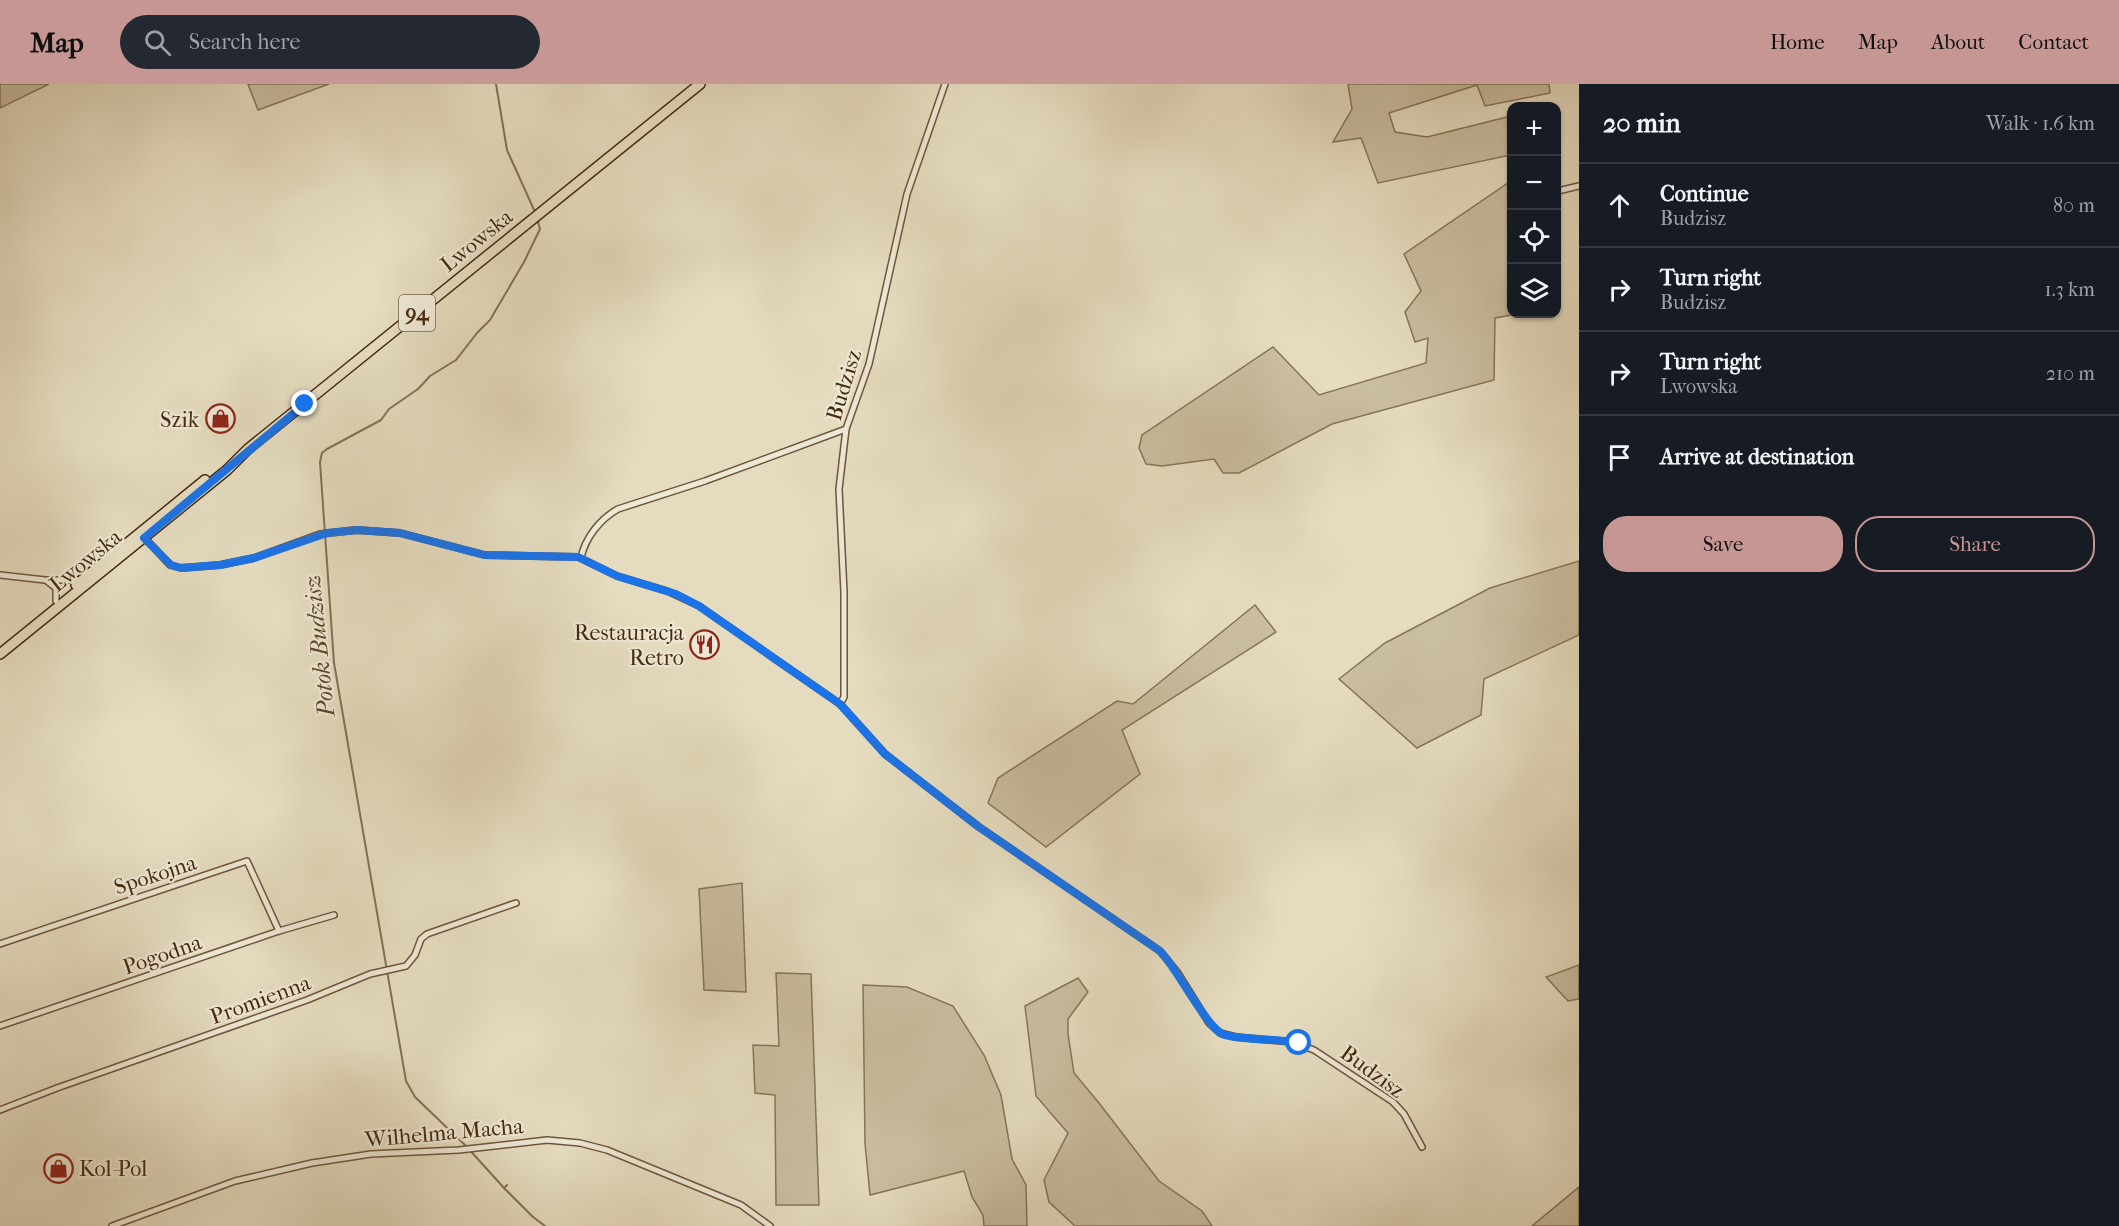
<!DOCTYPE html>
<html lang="en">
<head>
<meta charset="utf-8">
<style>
  body { margin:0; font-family:"IM FELL French Canon",serif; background:#242831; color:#f1f3f6 }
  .controls { position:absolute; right:18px; top:18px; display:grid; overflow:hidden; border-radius:12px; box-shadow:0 2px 4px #0004 }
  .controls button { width:54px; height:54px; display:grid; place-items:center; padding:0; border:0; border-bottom:2px solid #363941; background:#171b24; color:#f1f3f6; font:30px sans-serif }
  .stop { position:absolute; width:18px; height:18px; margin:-14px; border:4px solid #1a73e8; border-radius:50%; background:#fff }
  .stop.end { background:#1a73e8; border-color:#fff; box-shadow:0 2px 6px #0008 }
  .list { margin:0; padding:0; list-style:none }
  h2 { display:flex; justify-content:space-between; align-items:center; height:78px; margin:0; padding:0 24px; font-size:26px }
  h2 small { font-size:20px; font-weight:400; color:#9ea1a6 }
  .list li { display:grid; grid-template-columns:39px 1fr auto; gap:18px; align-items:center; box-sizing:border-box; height:84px; padding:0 24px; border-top:2px solid #363941 }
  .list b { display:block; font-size:22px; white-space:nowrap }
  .list p { margin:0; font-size:20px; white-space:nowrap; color:#9ea1a6 }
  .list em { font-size:20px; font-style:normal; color:#9ea1a6 }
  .actions { display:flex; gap:12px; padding:18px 24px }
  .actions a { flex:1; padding:14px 0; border:2px solid #c59692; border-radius:24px; text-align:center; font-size:21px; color:#c59692 }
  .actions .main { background:#c59692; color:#111 }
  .icon { flex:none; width:33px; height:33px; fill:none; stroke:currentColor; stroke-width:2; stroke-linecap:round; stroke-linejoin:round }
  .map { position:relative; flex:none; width:1579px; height:1142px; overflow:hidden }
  header { display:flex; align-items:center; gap:36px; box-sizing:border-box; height:84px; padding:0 30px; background:#c59692; color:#111 }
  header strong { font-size:28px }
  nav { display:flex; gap:33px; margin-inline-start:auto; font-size:21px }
  .search { width:420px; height:54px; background:#242831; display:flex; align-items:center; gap:15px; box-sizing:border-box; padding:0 21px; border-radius:33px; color:#9ea1a6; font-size:22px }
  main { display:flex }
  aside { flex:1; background:#171b24 }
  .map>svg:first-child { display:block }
</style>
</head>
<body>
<header>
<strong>Map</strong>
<div class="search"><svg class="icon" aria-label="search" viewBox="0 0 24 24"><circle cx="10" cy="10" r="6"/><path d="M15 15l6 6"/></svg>Search here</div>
<nav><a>Home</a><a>Map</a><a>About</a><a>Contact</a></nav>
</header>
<main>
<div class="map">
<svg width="1579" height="1142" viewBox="0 0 1579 1142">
  <rect width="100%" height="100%" fill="#e5dcc0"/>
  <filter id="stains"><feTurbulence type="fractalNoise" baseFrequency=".00333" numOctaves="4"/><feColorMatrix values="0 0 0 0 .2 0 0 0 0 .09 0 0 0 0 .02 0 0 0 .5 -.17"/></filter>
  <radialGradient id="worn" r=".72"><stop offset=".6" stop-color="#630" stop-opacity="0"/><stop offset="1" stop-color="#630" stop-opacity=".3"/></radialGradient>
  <g fill="#cabea2" stroke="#887458" stroke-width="1.5">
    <polygon points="0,0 49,0 0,24"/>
    <polygon points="248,0 329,0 258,26"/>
    <polygon points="1348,0 1549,0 1550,9 1485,22 1477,1 1389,29 1395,48 1427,53 1511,32 1511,71 1378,99 1361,54 1333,58 1352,25"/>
    <polygon points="1511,97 1512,230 1517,230 1495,234 1494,296 1332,340 1239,389 1223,389 1214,375 1162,382 1146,380 1139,364 1142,351 1273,263 1319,311 1426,279 1428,254 1415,258 1405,228 1421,207 1404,170"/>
    <polygon points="1579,477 1579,551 1484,595 1481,631 1417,664 1339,595 1385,559 1490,504"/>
    <polygon points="1255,521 1276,548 1122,646 1140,690 1046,763 988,719 998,694 1117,617 1133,620"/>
    <polygon points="742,799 746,908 704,906 699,805"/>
    <polygon points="1579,881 1579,915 1568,917 1546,893"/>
    <polygon points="776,889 811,890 819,1121 776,1121 775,1011 755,1009 753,961 779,962"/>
    <polygon points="1078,894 1088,908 1068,935 1068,950 1074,989 1099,1019 1159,1097 1202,1127 1212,1142 1075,1142 1049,1118 1044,1096 1068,1049 1036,1012 1025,922"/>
    <polygon points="863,901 907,903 953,922 984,971 1001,1011 1012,1075 1026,1101 1027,1142 984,1142 983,1131 972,1113 964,1087 870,1111 865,1059"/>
    <polygon points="1579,1103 1579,1142 1532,1142"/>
  </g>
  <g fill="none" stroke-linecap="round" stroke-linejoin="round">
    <g stroke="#857055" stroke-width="2">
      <polyline points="496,0 507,66 535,128"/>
      <polyline points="507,1101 504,1104 466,1062 415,1013 406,997 334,579 320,378 322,369 327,365 381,336 389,325 418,305 430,292 456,276 477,249 490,236 524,178 540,145 537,134"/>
      <polyline points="504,1104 533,1133 545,1142"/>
    </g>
    <defs>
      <g id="street">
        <polyline points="1558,107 1579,102"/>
        <polyline points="142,451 170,481 181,484 220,481 254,474 320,450 357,446 400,449 485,471 578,473 617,492 667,507 699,522 840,620 885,670 979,743 1160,867 1178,889 1209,939 1220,949 1236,953 1292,958 1314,966 1393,1018 1404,1030 1422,1063"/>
        <path d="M581,474C585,454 600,435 618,425L705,397L846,345"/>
        <polyline points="0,491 45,496 80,496"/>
        <polyline points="47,497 56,504 56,517"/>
        <polyline points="840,620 844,613 844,508 839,405 846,345 869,280 907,110 945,0"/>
        <polyline points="0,860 247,777 279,847"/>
        <polyline points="0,942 279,847 334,831"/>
        <polyline points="0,1026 57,1004 307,916 370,890 406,882 415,871 421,855 427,850 516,819"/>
        <polyline points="112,1142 235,1097 312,1079 371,1070 459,1066 547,1056 580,1059 607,1066 741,1121 770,1142"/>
      </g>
      <g id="primary">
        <polyline points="76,501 205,396"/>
        <polyline points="0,570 227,386 248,365 700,0"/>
      </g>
    </defs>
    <use href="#street" stroke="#6e563b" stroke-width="8"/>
    <use href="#primary" stroke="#462a0f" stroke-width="12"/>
    <use href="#street" stroke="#eee8d6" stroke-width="5"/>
    <use href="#primary" stroke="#e5dcc0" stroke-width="9"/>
  </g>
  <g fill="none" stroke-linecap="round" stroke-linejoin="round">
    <path stroke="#1a73e8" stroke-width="8" d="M305,320L144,454L171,481L181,484L220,481L254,474L327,449L357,446L400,449L484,471L578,473L617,492L676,510L699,522L840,620L885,670L979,743L1160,867C1177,884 1208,947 1225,951C1249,957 1275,954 1299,959"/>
  </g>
  <defs>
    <symbol id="shop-ring" viewBox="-11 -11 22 22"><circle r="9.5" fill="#eee8d6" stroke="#8f2418" stroke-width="1.5"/><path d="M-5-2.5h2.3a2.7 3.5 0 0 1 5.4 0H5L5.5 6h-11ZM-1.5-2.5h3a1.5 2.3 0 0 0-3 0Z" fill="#8f2418"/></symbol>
    <symbol id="restaurant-ring" viewBox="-11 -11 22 22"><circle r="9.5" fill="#eee8d6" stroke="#8f2418" stroke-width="1.5"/><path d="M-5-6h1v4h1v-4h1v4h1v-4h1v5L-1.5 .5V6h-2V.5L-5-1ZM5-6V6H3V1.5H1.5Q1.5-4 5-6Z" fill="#8f2418"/></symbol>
  </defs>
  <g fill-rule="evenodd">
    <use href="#shop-ring" x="204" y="318" width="33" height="33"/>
    <use href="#restaurant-ring" x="688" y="544" width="33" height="33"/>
    <use href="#shop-ring" x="42" y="1068" width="33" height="33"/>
  </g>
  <g text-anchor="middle" stroke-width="4.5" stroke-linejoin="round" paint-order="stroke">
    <rect fill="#eee8d6" stroke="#78634b" stroke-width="1.5" x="399" y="211" width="36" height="36" rx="4.5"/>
    <g font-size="21" font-weight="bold" fill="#462a0f">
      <text x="417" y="236">94</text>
    </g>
    <g font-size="22" fill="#462a0f" stroke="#eee8d6">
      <text transform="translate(476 156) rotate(-39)" y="8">Lwowska</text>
      <text transform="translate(843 301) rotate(-73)" y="8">Budzisz</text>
      <text transform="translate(85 476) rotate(-39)" y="8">Lwowska</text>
      <text transform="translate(155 790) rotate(-18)" y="8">Spokojna</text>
      <text transform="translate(162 870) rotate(-19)" y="8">Pogodna</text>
      <text transform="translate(260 915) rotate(-20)" y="8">Promienna</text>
      <text transform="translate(1373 987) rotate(36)" y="8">Budzisz</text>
      <text transform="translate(444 1048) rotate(-5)" y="8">Wilhelma Macha</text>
    </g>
    <g font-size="22" fill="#462a0f" stroke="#eee8d6" text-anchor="end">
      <text x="199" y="343">Szik</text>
      <text x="684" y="556">Restauracja<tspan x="684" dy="25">Retro</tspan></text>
      <text x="79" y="1092" text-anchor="start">Kol-Pol</text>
    </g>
    <g font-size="24" font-style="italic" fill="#60472c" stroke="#eee8d6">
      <text transform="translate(319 562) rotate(-96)" y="8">Potok Budzisz</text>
    </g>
  </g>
  <rect width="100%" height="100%" filter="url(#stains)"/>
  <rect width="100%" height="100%" fill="url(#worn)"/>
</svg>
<div class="controls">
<button>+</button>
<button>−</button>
<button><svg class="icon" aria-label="locate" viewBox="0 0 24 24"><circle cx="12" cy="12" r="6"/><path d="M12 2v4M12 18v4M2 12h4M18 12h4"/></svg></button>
<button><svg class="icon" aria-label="layers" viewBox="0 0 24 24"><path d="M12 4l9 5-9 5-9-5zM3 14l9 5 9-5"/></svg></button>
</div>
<div class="stop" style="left:1299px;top:959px"></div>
<div class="stop end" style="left:305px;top:320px"></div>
</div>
<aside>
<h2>20 min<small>Walk · 1.6 km</small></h2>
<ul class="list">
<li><svg class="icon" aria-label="ahead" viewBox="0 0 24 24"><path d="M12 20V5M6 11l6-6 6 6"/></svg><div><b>Continue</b><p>Budzisz</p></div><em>80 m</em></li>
<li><svg class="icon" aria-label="right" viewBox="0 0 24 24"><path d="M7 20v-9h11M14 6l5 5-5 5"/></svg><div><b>Turn right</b><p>Budzisz</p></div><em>1.3 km</em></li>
<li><svg class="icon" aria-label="right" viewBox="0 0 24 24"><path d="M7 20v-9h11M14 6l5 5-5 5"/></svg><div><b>Turn right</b><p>Lwowska</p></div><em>210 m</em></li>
<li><svg class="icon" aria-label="arrive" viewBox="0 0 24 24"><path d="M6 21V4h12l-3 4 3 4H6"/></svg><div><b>Arrive at destination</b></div></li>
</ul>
<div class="actions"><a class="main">Save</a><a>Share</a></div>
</aside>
</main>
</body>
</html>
